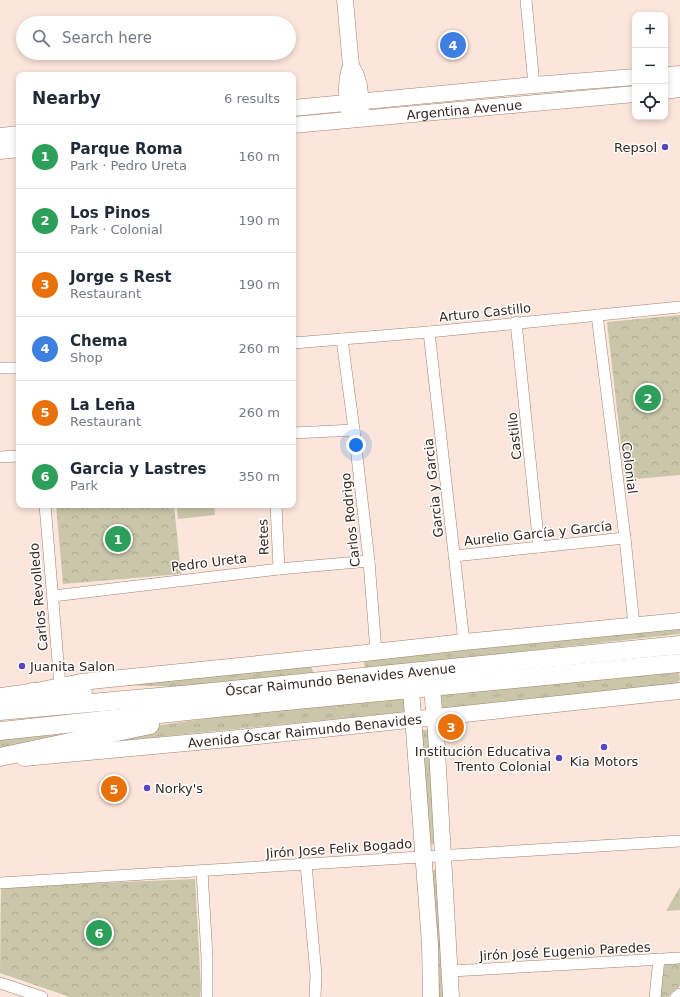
<!DOCTYPE html>
<html lang="en">
<head>
<meta charset="utf-8">
<style>
  body { margin:0; font-family:"DejaVu Sans",sans-serif; background:#f6f6f7; color:#1f2937 }
  .controls { position:absolute; right:12px; top:12px; display:grid; overflow:hidden; border-radius:8px; box-shadow:0 2px 6px #0003 }
  .controls button { width:36px; height:36px; display:grid; place-items:center; padding:0; border:0; border-bottom:1px solid #e0e1e3; background:#fff; color:#1f2937; font:20px sans-serif }
  .you { position:absolute; left:356px; top:445px; width:14px; height:14px; margin:-10px; border:3px solid #fff; border-radius:50%; background:#1a73e8; box-shadow:0 0 0 6px #1a73e833 }
  .badge { display:grid; place-items:center; width:26px; height:26px; border-radius:50%; background:#db2777; color:#fff; font-size:13px; font-weight:700 }
  .pin { position:absolute; translate:-50% -50%; border:2px solid #fff; box-shadow:0 1px 4px #0006 }
  .list { margin:0; padding:0; list-style:none }
  h2 { display:flex; justify-content:space-between; align-items:center; height:52px; margin:0; padding:0 16px; font-size:17px }
  h2 small { font-size:13px; font-weight:400; color:#747a83 }
  .list li { display:grid; grid-template-columns:26px 1fr auto; gap:12px; align-items:center; box-sizing:border-box; height:64px; padding:0 16px; border-top:1px solid #e0e1e3 }
  .list b { display:block; font-size:15px; white-space:nowrap }
  .list p { margin:0; font-size:13px; white-space:nowrap; color:#747a83 }
  .list em { font-size:13px; font-style:normal; color:#747a83 }
  .icon { flex:none; width:22px; height:22px; fill:none; stroke:currentColor; stroke-width:2; stroke-linecap:round; stroke-linejoin:round }
  .map { position:relative; flex:none; width:680px; height:997px; overflow:hidden }
  .search { position:absolute; background:#fff; box-shadow:0 2px 6px #0003; left:16px; top:16px; width:280px; height:44px; display:flex; align-items:center; gap:10px; box-sizing:border-box; padding:0 14px; border-radius:22px; color:#747a83; font-size:15px }
  .panel { position:absolute; background:#fff; box-shadow:0 2px 6px #0003; left:16px; top:72px; width:280px; height:436px; border-radius:8px }
  .map>svg:first-child { display:block }
</style>
</head>
<body>
<div class="map">
<svg width="680" height="997" viewBox="0 0 680 997">
  <defs>
    <pattern id="grass-tufts" width="24" height="20" patternUnits="userSpaceOnUse"><rect width="24" height="20" fill="#cac6aa"/><path d="M3 7l-1-3M5 7V3M7 7l1-3M15 17l-1-3M17 17v-4M19 17l1-3" fill="none" stroke="#aeaa92"/></pattern>
    <pattern id="forest-crowns" width="20" height="18" patternUnits="userSpaceOnUse"><rect width="20" height="18" fill="#cac6aa"/><path d="M2 6a3 3 0 1 1 6 0M12 15a3 3 0 1 1 6 0" fill="none" stroke="#aeaa92"/></pattern>
  </defs>
  <rect width="100%" height="100%" fill="#fce5da"/>
  <g fill="url(#grass-tufts)">
    <polygon points="680,626 680,634 365,669 364,658"/>
    <polygon points="310,663 314,675 204,687 105,685"/>
    <polygon points="679,672 680,680 676,685 443,710 440,694"/>
    <polygon points="405,698 405,712 68,746 148,727 290,706"/>
    <polygon points="420,730 428,730 435,844 428,845"/>
    <polygon points="83,732 0,748 0,740"/>
    <polygon points="432,870 438,870 445,997 435,997"/>
  </g>
  <g fill="url(#forest-crowns)">
    <polygon points="680,315 680,475 625,480 607,322"/>
    <polygon points="56,505 174,505 181,574 63,584"/>
    <polygon points="195,879 201,989 200,997 70,997 0,973 1,887"/>
    <polygon points="680,887 680,910 666,911"/>
    <polygon points="680,963 680,986 668,997 659,997 665,964"/>
  </g>
  <polygon fill="#cac6aa" points="177,505 214,505 215,515 178,519"/>
  <g fill="none" stroke-linecap="round" stroke-linejoin="round">
    <defs>
      <g id="street">
        <polyline points="526,0 534,85"/>
        <polyline points="597,315 625,538 634,625"/>
        <polyline points="516,322 539,547"/>
        <polyline points="429,332 464,642"/>
        <polyline points="342,339 354,430 369,561 376,652"/>
        <polyline points="293,343 429,332 680,307"/>
        <polyline points="0,368 19,368"/>
        <polyline points="293,433 354,430"/>
        <polyline points="0,457 19,456"/>
        <polyline points="45,505 60,686"/>
        <polyline points="276,505 279,569"/>
        <polyline points="454,556 625,538"/>
        <polyline points="53,596 279,569 369,561"/>
        <polyline points="306,864 316,975 315,997"/>
        <polyline points="202,871 207,957 207,997"/>
        <polyline points="0,883 680,841"/>
        <polyline points="451,971 680,958"/>
        <polyline points="0,983 42,997"/>
        <polyline points="655,997 659,959"/>
        <polyline points="676,997 680,994"/>
      </g>
      <g id="secondary">
        <path d="M345,0L351,66C345,82 347,96 349,113"/>
        <path d="M351,66C361,81 360,95 361,112"/>
        <polyline points="665,75 680,74"/>
        <polyline points="665,91 680,89"/>
        <polyline points="293,108 534,85 635,77"/>
        <path id="s1" d="M293,125L635,94"/>
        <polyline points="0,136 19,134"/>
        <polyline points="0,151 19,149"/>
        <polyline points="432,688 436,733 451,997"/>
        <polyline points="411,690 430,944 431,997"/>
        <polyline points="0,696 31,692 81,682 356,654 464,642 680,621"/>
        <path id="s2" d="M24,758L229,739L680,691"/>
      </g>
      <g id="primary">
        <polyline points="31,692 83,693"/>
        <path id="s3" d="M0,711L192,694L680,645"/>
        <polyline points="0,731 216,708 680,663"/>
        <polyline points="0,757 150,725"/>
      </g>
    </defs>
    <use href="#street" stroke="#a2816f" stroke-width="12"/>
    <use href="#secondary" stroke="#a2816f" stroke-width="17"/>
    <use href="#primary" stroke="#a2816f" stroke-width="19"/>
    <use href="#street" stroke="#fff" stroke-width="11"/>
    <use href="#secondary" stroke="#fff" stroke-width="16"/>
    <use href="#primary" stroke="#fff" stroke-width="18"/>
  </g>
  <g fill="#5748c0" stroke="#fff" stroke-width="1.5">
    <circle cx="665" cy="147" r="4"/>
    <circle cx="22" cy="666" r="4"/>
    <circle cx="604" cy="747" r="4"/>
    <circle cx="559" cy="758" r="4"/>
    <circle cx="147" cy="788" r="4"/>
  </g>
  <g text-anchor="middle" stroke-width="3" stroke-linejoin="round" paint-order="stroke">
    <g font-size="13" fill="#362821" stroke="#fff">
      <text dy="5" stroke="none"><textPath href="#s1" startOffset="172">Argentina Avenue</textPath></text>
      <text transform="translate(485 312) rotate(-6)" y="5">Arturo Castillo</text>
      <text transform="translate(514 436) rotate(-96)" y="5">Castillo</text>
      <text transform="translate(630 468) rotate(83)" y="5">Colonial</text>
      <text transform="translate(433 488) rotate(-96)" y="5">Garcia y Garcia</text>
      <text transform="translate(350 520) rotate(-96)" y="5">Carlos Rodrigo</text>
      <text transform="translate(538 533) rotate(-6)" y="5">Aurelio García y García</text>
      <text transform="translate(263 537) rotate(-92)" y="5">Retes</text>
      <text transform="translate(209 562) rotate(-7)" y="5">Pedro Ureta</text>
      <text transform="translate(38 597) rotate(-95)" y="5">Carlos Revolledo</text>
      <text dy="5" stroke="none"><textPath href="#s3" startOffset="342">Óscar Raimundo Benavides Avenue</textPath></text>
      <text dy="5" stroke="none"><textPath href="#s2" startOffset="282">Avenida Óscar Raimundo Benavides</textPath></text>
      <text transform="translate(339 848) rotate(-4)" y="5">Jirón Jose Felix Bogado</text>
      <text transform="translate(565 951) rotate(-3)" y="5">Jirón José Eugenio Paredes</text>
    </g>
    <g font-size="13" fill="#362821" stroke="#fff" text-anchor="end">
      <text x="657" y="152">Repsol</text>
      <text x="30" y="671" text-anchor="start">Juanita Salon</text>
      <text x="551" y="756">Institución Educativa<tspan x="551" dy="15">Trento Colonial</tspan></text>
      <text x="604" y="766" text-anchor="middle">Kia Motors</text>
      <text x="155" y="793" text-anchor="start">Norky's</text>
    </g>
  </g>
</svg>
<div class="controls">
<button>+</button>
<button>−</button>
<button><svg class="icon" aria-label="locate" viewBox="0 0 24 24"><circle cx="12" cy="12" r="6"/><path d="M12 2v4M12 18v4M2 12h4M18 12h4"/></svg></button>
</div>
<div class="you"></div>
<div class="pin badge" style="left:118px;top:539px;background:#2e9e5b">1</div>
<div class="pin badge" style="left:648px;top:398px;background:#2e9e5b">2</div>
<div class="pin badge" style="left:451px;top:727px;background:#e8710a">3</div>
<div class="pin badge" style="left:453px;top:45px;background:#3f7fe0">4</div>
<div class="pin badge" style="left:114px;top:789px;background:#e8710a">5</div>
<div class="pin badge" style="left:99px;top:933px;background:#2e9e5b">6</div>
<div class="search"><svg class="icon" aria-label="search" viewBox="0 0 24 24"><circle cx="10" cy="10" r="6"/><path d="M15 15l6 6"/></svg>Search here</div>
<section class="panel">
<h2>Nearby<small>6 results</small></h2>
<ul class="list">
<li><span class="badge" style="background:#2e9e5b">1</span><div><b>Parque Roma</b><p>Park · Pedro Ureta</p></div><em>160 m</em></li>
<li><span class="badge" style="background:#2e9e5b">2</span><div><b>Los Pinos</b><p>Park · Colonial</p></div><em>190 m</em></li>
<li><span class="badge" style="background:#e8710a">3</span><div><b>Jorge s Rest</b><p>Restaurant</p></div><em>190 m</em></li>
<li><span class="badge" style="background:#3f7fe0">4</span><div><b>Chema</b><p>Shop</p></div><em>260 m</em></li>
<li><span class="badge" style="background:#e8710a">5</span><div><b>La Leña</b><p>Restaurant</p></div><em>260 m</em></li>
<li><span class="badge" style="background:#2e9e5b">6</span><div><b>Garcia y Lastres</b><p>Park</p></div><em>350 m</em></li>
</ul>
</section>
</div>
</body>
</html>
